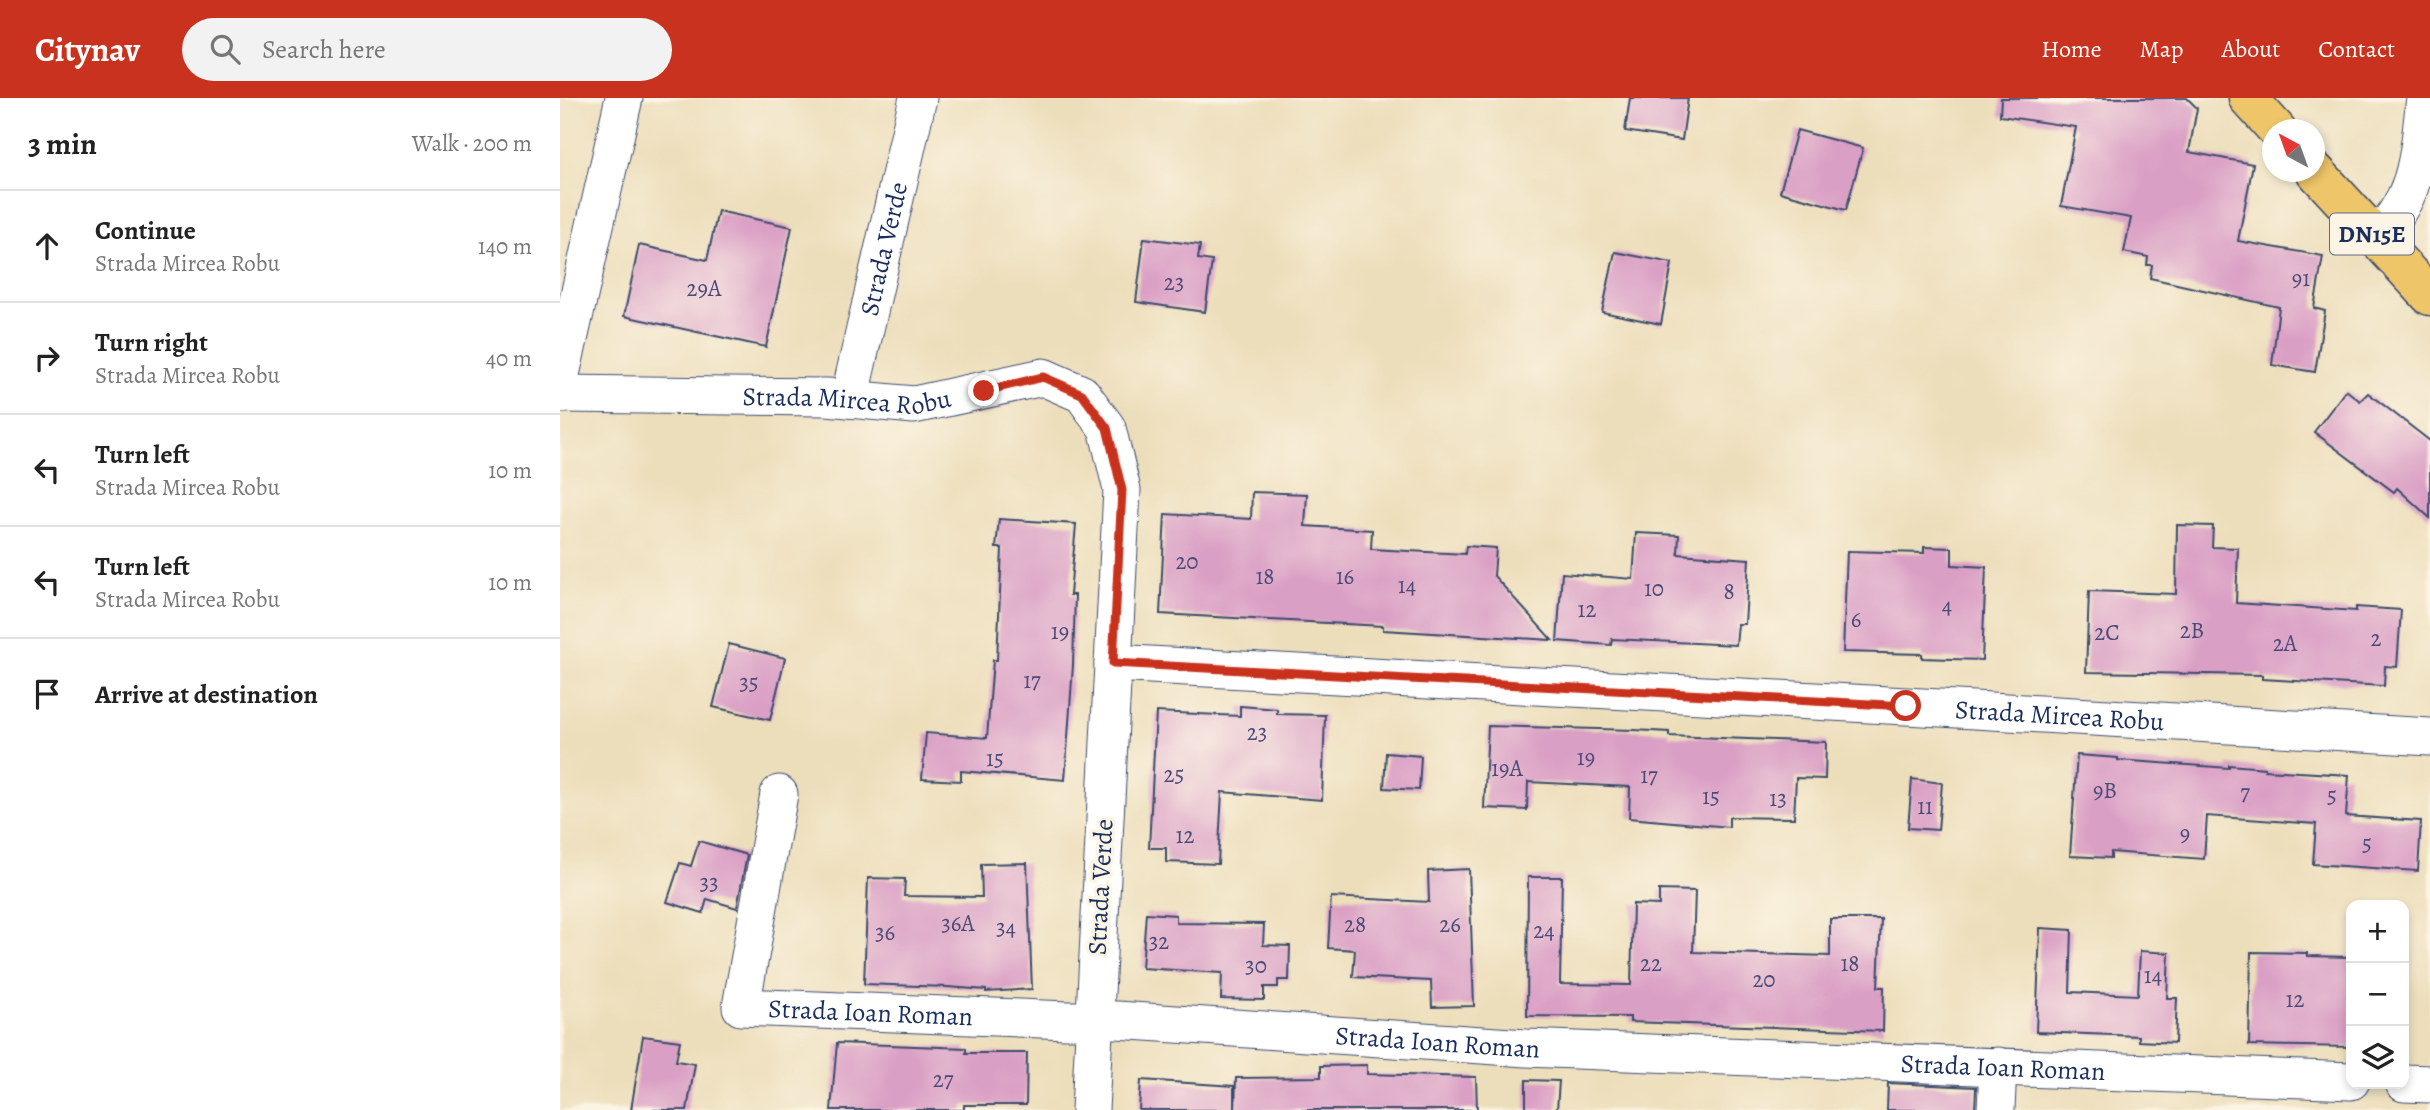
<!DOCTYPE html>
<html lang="en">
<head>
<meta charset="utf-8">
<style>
  body { margin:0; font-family:Alegreya,serif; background:#f2f2f2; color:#222 }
  .controls { position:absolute; right:21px; bottom:21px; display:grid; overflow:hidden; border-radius:14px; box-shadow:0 4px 10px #0003 }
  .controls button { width:63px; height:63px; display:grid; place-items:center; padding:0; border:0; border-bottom:2px solid #e0e0e0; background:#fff; color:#222; font:35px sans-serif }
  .compass { position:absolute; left:1702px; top:21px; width:63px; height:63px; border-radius:50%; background:#fff; box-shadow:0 4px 10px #0003; rotate:319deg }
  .stop { position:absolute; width:21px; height:21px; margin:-16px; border:5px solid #c8321e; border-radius:50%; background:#fff }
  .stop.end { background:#c8321e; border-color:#fff; box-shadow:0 2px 7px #0008 }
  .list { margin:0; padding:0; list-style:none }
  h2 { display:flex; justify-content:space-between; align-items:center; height:91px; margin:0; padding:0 28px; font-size:30px }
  h2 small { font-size:23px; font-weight:400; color:#767676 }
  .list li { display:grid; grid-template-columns:46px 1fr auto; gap:21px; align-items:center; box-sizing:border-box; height:112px; padding:0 28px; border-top:2px solid #e0e0e0 }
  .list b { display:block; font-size:26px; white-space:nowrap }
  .list p { margin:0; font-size:23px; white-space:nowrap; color:#767676 }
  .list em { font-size:23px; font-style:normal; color:#767676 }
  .icon { flex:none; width:38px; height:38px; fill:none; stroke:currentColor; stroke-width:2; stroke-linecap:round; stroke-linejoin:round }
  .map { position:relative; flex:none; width:1870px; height:1012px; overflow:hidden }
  header { display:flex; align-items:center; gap:42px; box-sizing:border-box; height:98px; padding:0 35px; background:#c8321e; color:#fff }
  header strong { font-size:33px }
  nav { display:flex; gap:38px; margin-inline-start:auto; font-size:24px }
  .search { width:490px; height:63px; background:#f2f2f2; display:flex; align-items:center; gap:18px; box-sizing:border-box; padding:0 24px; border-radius:38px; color:#767676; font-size:26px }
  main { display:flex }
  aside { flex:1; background:#fff }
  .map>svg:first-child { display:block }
</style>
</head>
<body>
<header>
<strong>Citynav</strong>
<div class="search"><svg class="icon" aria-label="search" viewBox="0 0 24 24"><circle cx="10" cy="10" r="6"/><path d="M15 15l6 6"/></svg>Search here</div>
<nav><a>Home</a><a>Map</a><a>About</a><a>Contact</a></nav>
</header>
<main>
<aside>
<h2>3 min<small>Walk · 200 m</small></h2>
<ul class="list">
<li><svg class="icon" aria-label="ahead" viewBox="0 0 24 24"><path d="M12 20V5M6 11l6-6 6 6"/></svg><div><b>Continue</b><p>Strada Mircea Robu</p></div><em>140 m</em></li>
<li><svg class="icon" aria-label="right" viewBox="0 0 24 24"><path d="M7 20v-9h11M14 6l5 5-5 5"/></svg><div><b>Turn right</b><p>Strada Mircea Robu</p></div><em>40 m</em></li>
<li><svg class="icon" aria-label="left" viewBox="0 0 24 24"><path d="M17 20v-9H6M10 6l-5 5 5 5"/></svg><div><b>Turn left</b><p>Strada Mircea Robu</p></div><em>10 m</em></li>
<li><svg class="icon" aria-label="left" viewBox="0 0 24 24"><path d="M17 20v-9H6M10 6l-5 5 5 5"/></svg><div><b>Turn left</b><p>Strada Mircea Robu</p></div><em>10 m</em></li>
<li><svg class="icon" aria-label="arrive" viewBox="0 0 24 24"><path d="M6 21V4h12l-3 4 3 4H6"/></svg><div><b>Arrive at destination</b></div></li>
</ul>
</aside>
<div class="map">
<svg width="1870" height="1012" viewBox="0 0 1870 1012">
  <rect width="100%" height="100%" fill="#fcf5e5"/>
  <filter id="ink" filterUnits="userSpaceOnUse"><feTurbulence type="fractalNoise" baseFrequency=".0143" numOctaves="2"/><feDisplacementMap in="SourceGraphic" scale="14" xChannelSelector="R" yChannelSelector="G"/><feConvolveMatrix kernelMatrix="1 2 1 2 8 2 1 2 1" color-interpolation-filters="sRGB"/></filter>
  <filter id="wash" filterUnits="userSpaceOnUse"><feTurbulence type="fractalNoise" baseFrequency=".00686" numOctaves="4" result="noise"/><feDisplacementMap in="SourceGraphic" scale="28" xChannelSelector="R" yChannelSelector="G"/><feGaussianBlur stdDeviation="1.57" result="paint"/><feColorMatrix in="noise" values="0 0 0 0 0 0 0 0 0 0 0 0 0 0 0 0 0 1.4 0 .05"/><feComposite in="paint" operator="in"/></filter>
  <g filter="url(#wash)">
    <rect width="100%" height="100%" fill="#eddebb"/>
    <g id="blocks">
      <g fill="#da9fc5">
        <polygon points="1070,0 1128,0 1122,42 1065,33"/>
        <polygon points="1441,0 1627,0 1637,10 1629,54 1693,66 1678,143 1763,158 1754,210 1765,213 1755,274 1712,267 1719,209 1590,180 1592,167 1587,167 1588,159 1564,154 1571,120 1501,108 1516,29 1440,18"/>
        <polygon points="1237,32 1303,50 1286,112 1220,94"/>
        <polygon points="158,113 232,129 206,249 64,218 79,147 147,162"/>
        <polygon points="584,140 640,147 638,161 652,163 645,214 576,204"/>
        <polygon points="1055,154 1112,165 1101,226 1042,214"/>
        <polygon points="1786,292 1800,303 1808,295 1870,343 1870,420 1837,390 1834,394 1754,334"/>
        <polygon points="692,394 747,396 745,428 812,432 811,451 905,456 906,448 936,450 934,478 992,542 823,532 823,528 600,516 605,416 691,421"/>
        <polygon points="439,421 516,426 510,497 515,497 513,567 505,682 401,673 401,683 362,681 366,635 427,640 433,562 437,562 442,450 436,450"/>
        <polygon points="1617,427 1653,428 1652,449 1678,450 1676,505 1796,513 1796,509 1841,512 1837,569 1825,568 1824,588 1702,581 1702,577 1526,574 1529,493 1616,496"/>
        <polygon points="1076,435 1119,437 1118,456 1189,461 1185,526 1178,526 1176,547 1052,541 1051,547 997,543 1002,475 1073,481"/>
        <polygon points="1364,449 1392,450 1392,467 1426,469 1422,562 1362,560 1362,556 1283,554 1287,453 1364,455"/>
        <polygon points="169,546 225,560 210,622 153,609"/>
        <polygon points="680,608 717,611 717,616 765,617 762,702 662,694 658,766 606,764 606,750 589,750 596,614 680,618"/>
        <polygon points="928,628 1074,632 1109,634 1109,638 1266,644 1265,681 1236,680 1234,720 1169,719 1169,729 1069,720 1070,689 968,684 967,712 924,710"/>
        <polygon points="826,655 861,658 859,692 824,690"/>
        <polygon points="1517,657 1558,660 1558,662 1669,670 1669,667 1705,670 1705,672 1789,677 1786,718 1861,723 1858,773 1753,766 1756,726 1647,718 1644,761 1551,754 1551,760 1510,758"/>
        <polygon points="1352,681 1382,685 1378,732 1348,730"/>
        <polygon points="139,743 187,757 177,810 147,801 143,815 107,804 120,765 131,768"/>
        <polygon points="467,765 472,891 426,894 426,892 388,889 304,886 308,780 345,781 344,798 422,799 421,766"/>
        <polygon points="909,771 914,908 872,909 871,883 793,879 795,852 768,850 771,799 869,804 868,773"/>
        <polygon points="968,779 1002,779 1000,886 1071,887 1073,806 1099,807 1099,792 1135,793 1133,854 1270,858 1270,821 1321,821 1318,889 1324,889 1323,933 1070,924 1070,919 967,918"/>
        <polygon points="586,815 616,817 616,825 704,826 703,847 730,848 729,882 718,882 718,889 704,889 704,902 661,901 662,875 582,870"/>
        <polygon points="1480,830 1512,832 1510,894 1578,897 1580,853 1609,855 1607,900 1617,900 1615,945 1579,943 1579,938 1476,934"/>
        <polygon points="1691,854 1747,855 1747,858 1791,859 1791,949 1689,947"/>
        <polygon points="83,938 120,943 116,963 135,966 127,1012 71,1012"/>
        <polygon points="277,945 406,950 406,955 467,955 466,1007 404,1007 404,1012 271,1012"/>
        <polygon points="807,967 807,976 916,979 917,1012 675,1012 676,980 761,979 761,968"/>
        <polygon points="581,982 674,988 674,1012 579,1012"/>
        <polygon points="966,982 999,983 997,1012 966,1012"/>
        <polygon points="1328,985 1416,989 1415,1012 1327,1012"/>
      </g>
    </g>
  </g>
  <g filter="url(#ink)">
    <use href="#blocks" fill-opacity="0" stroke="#3a496c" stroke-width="2"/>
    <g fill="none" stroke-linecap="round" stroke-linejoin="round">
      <defs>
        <g id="minor">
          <path d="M1816,140C1859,97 1858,57 1865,0"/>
          <polyline points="0,281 64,0"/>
          <path id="s1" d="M0,296L267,299L354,307L483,279L522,296L547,330L562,392L530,1012"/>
          <path id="s2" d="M289,301L358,0"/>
          <path id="s3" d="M553,565L1346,608L1870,639"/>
          <path id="s4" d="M219,696L181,909L508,922H557L966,950L1791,983"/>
          <polyline points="1844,985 1870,986"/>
          <polyline points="1436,1012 1438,968"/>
        </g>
        <g id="major">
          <polyline points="1688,0 1717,32"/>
          <polyline points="1755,73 1870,198"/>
        </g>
      </defs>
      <use href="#minor" stroke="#3a496c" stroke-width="39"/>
      <use href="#major" stroke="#3a496c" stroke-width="41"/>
      <use href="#minor" stroke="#fff" stroke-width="37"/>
      <use href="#major" stroke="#eec569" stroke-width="38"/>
    </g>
  </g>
  <g fill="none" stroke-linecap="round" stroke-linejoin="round" filter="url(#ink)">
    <polyline stroke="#c8321e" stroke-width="9" points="424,293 483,279 522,296 547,330 562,392 553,565 1346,608"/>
  </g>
  <g text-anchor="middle" stroke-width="7" stroke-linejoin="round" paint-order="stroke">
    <g font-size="23" fill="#4b4b78">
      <text x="1741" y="188">91</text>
      <text x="614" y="192">23</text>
      <text x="144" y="198">29A</text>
      <text x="627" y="471">20</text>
      <text x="705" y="486">18</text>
      <text x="785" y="486">16</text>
      <text x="847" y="495">14</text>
      <text x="1094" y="498">10</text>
      <text x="1169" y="501">8</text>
      <text x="1387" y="515">4</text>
      <text x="1027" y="519">12</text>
      <text x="1296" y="529">6</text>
      <text x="1632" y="540">2B</text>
      <text x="500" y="541">19</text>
      <text x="1547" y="542">2C</text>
      <text x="1816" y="548">2</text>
      <text x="1725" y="553">2A</text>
      <text x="472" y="590">17</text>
      <text x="189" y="592">35</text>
      <text x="697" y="642">23</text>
      <text x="1026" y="667">19</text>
      <text x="435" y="668">15</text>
      <text x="947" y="678">19A</text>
      <text x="614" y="684">25</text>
      <text x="1089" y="685">17</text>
      <text x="1545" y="700">9B</text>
      <text x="1685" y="702">7</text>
      <text x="1772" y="705">5</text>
      <text x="1151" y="706">15</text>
      <text x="1218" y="708">13</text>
      <text x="1365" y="716">11</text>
      <text x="1625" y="743">9</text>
      <text x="625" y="745">12</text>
      <text x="1807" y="753">5</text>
      <text x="149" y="792">33</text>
      <text x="398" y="833">36A</text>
      <text x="795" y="834">28</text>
      <text x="890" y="834">26</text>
      <text x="446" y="837">34</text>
      <text x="984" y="840">24</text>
      <text x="325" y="842">36</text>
      <text x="599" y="851">32</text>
      <text x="1091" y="873">22</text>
      <text x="1290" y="873">18</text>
      <text x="696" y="875">30</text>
      <text x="1593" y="885">14</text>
      <text x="1204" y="889">20</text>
      <text x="1735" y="909">12</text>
      <text x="383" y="989">27</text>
    </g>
    <rect fill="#fcf5e5" stroke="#5e6a86" stroke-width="2" x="1770" y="115.5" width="84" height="41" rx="5"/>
    <g font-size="24" font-weight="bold" fill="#1b2f5e">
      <text x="1812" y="144">DN15E</text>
    </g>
    <g font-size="26" fill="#1b2f5e" stroke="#fcf5e5">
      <text dy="9" stroke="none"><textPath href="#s2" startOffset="154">Strada Verde</textPath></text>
      <text dy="9" stroke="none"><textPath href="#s1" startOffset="287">Strada Mircea Robu</textPath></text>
      <text dy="9" stroke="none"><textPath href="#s3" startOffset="948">Strada Mircea Robu</textPath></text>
      <text transform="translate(540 789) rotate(-87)" y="9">Strada Verde</text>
      <text dy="9" stroke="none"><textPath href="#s4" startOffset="346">Strada Ioan Roman</textPath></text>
      <text dy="9" stroke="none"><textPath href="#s4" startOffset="914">Strada Ioan Roman</textPath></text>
      <text dy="9" stroke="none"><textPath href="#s4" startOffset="1480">Strada Ioan Roman</textPath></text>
    </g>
  </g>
</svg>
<div class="controls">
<button>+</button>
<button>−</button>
<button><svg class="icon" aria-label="layers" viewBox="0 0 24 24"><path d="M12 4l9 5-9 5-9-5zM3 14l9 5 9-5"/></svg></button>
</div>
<svg class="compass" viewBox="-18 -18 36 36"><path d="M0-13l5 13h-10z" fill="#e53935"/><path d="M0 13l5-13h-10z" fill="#767676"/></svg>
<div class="stop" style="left:1346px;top:608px"></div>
<div class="stop end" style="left:424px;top:293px"></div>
</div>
</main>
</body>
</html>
